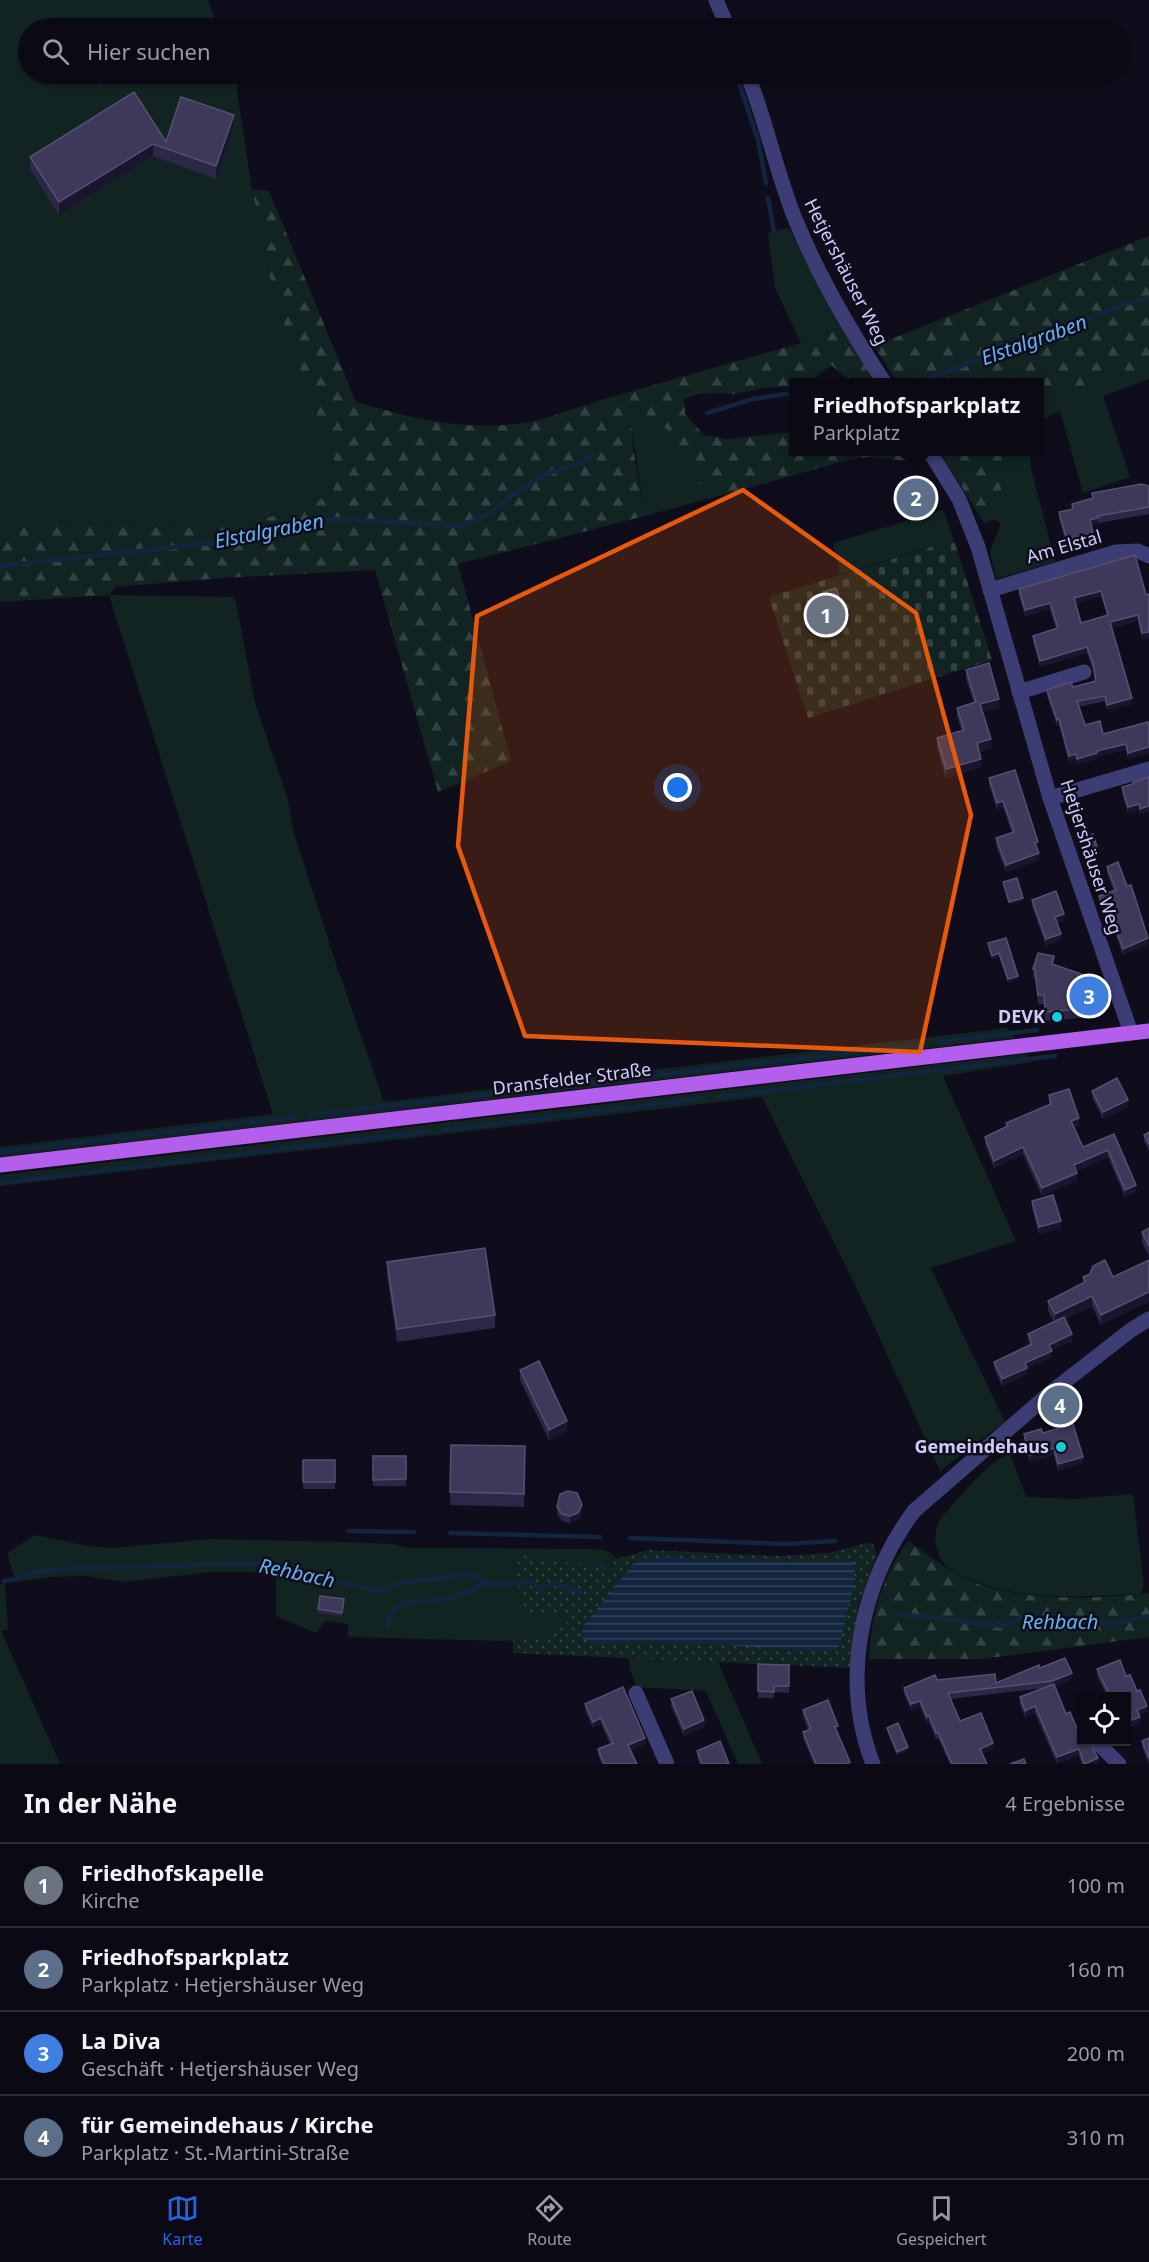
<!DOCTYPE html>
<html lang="de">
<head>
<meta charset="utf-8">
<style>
  body { margin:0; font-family:"Noto Sans",sans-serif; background:#191822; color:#f1f3f6 }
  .controls { position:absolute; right:18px; bottom:18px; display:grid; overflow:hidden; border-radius:0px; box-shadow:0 2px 4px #0004 }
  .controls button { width:54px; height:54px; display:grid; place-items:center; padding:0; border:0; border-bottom:2px solid #2b2b34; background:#0b0a14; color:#f1f3f6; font:30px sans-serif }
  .you { position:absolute; left:678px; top:788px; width:21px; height:21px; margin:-15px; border:4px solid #fff; border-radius:50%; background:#1a73e8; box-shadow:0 0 0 9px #1a73e833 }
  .badge { display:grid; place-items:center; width:39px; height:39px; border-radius:50%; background:#2563eb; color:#fff; font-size:20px; font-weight:700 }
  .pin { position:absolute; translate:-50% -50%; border:3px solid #fff; box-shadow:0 2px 6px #0006 }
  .popup { position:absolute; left:789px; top:378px; width:255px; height:78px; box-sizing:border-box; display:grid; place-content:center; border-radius:0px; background:#0b0a14; filter:drop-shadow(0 2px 4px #0005); font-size:20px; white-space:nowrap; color:#9a9aa0 }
  .popup b { font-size:22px; color:#f1f3f6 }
  .popup::after { content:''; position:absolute; left:50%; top:100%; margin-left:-12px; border:12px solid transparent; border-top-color:#0b0a14 }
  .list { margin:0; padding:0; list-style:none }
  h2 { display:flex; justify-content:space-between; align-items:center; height:78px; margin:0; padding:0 24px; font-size:26px }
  h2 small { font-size:20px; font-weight:400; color:#9a9aa0 }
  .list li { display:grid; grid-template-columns:39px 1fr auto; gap:18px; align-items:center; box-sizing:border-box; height:84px; padding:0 24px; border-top:2px solid #2b2b34 }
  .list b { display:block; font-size:22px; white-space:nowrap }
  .list p { margin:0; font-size:20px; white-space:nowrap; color:#9a9aa0 }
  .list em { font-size:20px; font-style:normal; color:#9a9aa0 }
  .icon { flex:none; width:33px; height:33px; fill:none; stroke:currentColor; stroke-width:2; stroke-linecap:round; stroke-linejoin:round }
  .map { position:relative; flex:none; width:1149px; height:1764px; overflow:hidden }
  .search { position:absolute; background:#0b0a14; box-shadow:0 2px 4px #0004; left:18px; right:18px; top:18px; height:66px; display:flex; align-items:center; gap:15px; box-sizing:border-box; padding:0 21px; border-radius:33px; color:#9a9aa0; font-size:22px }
  .sheet { height:414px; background:#0b0a14 }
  nav { display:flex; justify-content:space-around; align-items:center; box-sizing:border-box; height:84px; border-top:2px solid #2b2b34; background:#0b0a14; font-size:16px; color:#9a9aa0 }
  nav a { display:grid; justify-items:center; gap:3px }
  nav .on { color:#2563eb }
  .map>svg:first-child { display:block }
</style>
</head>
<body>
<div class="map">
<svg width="1149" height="1764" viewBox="0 0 1149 1764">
  <defs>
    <pattern id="forest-firs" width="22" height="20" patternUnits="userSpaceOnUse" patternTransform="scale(1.5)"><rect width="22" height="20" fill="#112422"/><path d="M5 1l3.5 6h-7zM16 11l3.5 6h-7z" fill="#334343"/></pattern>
    <pattern id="cemetery-stones" width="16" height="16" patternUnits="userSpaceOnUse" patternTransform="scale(1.5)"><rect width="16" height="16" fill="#112422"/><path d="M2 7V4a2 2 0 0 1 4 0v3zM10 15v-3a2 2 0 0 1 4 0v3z" fill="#334343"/></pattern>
    <pattern id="park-dots" width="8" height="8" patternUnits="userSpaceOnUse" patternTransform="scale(1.5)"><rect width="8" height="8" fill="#112422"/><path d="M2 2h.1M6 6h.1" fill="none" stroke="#334343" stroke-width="1.8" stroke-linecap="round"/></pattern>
    <pattern id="water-rules" width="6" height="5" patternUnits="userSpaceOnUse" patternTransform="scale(1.5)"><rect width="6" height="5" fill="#12253e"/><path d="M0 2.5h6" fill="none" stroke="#33435b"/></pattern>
  </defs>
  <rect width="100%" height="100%" fill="#0f0d1b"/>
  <g fill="#112422">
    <polygon points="0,0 208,0 218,28 28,28 28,74 234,74 238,82 237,91 252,189 275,301 335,463 332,495 270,517 186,528 57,522 0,528"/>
    <polygon points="789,228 841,328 801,343 775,288 768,232"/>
    <polygon points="1149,367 1149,379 1103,396 1130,477 1083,493 1060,411 1039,421 1039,403 1051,396"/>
    <path d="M615,396L657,421L672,434L685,468L695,481L723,495L645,516L631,423C620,403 610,406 590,403Z"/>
    <polygon points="1010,452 1030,452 1031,468 1055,562 996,579 990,552 1001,523 994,519"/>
    <polygon points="943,510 954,540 840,574 833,543"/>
    <polygon points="109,595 235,597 255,703 288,800 293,830 335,961 384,1102 1007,1028 1014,1038 0,1157 0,1147 273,1114"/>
    <polygon points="1027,1054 1032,1062 943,1076 1016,1241 931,1268 1005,1422 940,1471 858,1291 762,1097 0,1186 0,1175"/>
    <path d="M1010,1453L1026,1497L1074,1499L1133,1494L1144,1585L1141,1594C1082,1596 1020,1603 965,1577C951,1570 941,1565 937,1549C933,1534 936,1523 946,1512C966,1491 984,1465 1010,1453Z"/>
    <path d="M35,1535L88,1546L112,1548L212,1539L346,1542L393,1544L409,1548L588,1549C598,1550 610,1548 616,1559L607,1574L536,1561L530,1555L517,1575L523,1610L532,1615C547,1612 559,1610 572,1619L548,1638L502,1641L348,1637V1624L325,1621L316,1633L276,1616V1575L251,1572H211L124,1582L86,1576L51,1577L16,1582L7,1553Z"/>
    <polygon points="5,1583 8,1630 1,1630 60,1764 0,1764 0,1584"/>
    <polygon points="629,1658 718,1662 762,1764 738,1764 706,1691 637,1687 630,1670"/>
  </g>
  <g fill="url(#forest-firs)">
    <path d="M252,189L269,191L356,402C419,420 468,433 535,421C559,416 600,392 623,410C626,412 629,418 630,421C633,431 632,443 634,453C637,474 642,495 645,516L458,564L511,761L438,792L375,570L222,578L116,587L109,595L0,602V528L57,522L186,528L270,517L332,495L335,463L275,301Z"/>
    <polygon points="1149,236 1149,367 1051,396 1039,403 1039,382 897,382 874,346"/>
    <polygon points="841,328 876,382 852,382 831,365 810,382 793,382 793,386 763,388 734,394 701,393 684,399 685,414 704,435 728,439 793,432 793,452 894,452 908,461 868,457 847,460 723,495 695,481 685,468 672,434 657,421 615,396 801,343"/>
    <polygon points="940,452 1010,452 994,519 984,523"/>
    <path d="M908,1541C931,1557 953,1574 979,1584C1023,1601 1103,1599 1149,1593V1637L982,1659H869C871,1616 883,1575 908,1541Z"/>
  </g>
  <polygon fill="url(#cemetery-stones)" points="954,540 992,660 808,718 769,597"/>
  <path fill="url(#park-dots)" d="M867,1543L873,1544L877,1555L859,1602L850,1668L513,1653V1640L548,1638L572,1619C559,1610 546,1612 531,1615L523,1610L517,1575L519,1556L530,1555L536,1561L596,1564L607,1574L616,1559L648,1550L780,1556L829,1553Z"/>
  <polygon fill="url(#water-rules)" points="664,1557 791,1562 854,1561 855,1581 838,1650 819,1651 706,1644 642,1642 594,1644 583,1639 582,1632 584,1625 634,1563"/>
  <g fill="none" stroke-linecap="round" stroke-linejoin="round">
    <g stroke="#12253e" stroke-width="4.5">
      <polyline points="740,86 758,140 766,183"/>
      <polyline points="768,198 774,231"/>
      <polyline points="920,382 1134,301 1149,298"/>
      <polyline points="707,413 753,399 793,393"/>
      <polyline points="0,566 241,540 289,524 332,519 461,526 493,512 507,499 545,474 573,466 593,456"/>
      <polyline points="938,1042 1037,1030"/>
      <polyline points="718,1097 1055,1056"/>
      <polyline points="310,1115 923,1044"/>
      <polyline points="444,1130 705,1098"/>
      <polyline points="0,1152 294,1117"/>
      <polyline points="0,1183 430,1131"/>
      <polyline points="348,1531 414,1532"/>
      <polyline points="450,1533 600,1537"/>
      <polyline points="630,1538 786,1544 835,1541"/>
      <polyline points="600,1564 603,1569"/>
      <path d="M3,1581L17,1579L33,1572L81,1568L264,1563L375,1590L391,1589L401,1582L447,1578L466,1573L477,1577L490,1585L531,1582L541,1589C545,1588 547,1585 551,1584C554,1583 578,1591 582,1593"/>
      <polyline points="899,1614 1002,1626 1021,1618 1116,1623 1149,1616"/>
      <path d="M388,1626C390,1616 392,1609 402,1605V1603C431,1601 461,1601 484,1582"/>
    </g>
    <g stroke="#3d3d75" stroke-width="15">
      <polyline points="716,0 728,28"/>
      <path d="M747,74C767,122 776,173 796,221C819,277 851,332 884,382"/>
      <polyline points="930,452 959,499 978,547 1050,798 1131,1033"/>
      <polyline points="990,590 1116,552 1138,551 1149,556"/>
      <polyline points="1019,692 1084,672"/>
      <polyline points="1050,798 1149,769"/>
      <polyline points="636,1693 667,1764"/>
      <polyline points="1097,1742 1119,1764"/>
      <path d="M873,1764C840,1679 861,1583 914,1511L1050,1393L1131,1330L1149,1319"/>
    </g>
    <polyline stroke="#b45eee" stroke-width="15" points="0,1165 1149,1031"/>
  </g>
  <g fill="#2c2747" fill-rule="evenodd">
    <polygon points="93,74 127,74 102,88"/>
    <polygon points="234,128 216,179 153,156 59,215 30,169 30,157 166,142"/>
    <polygon points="1149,486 1149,514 1098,523 1098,524 1091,526 1093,540 1067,547 1059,519 1059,512 1072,509 1072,504 1092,499 1092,493"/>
    <path d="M1135,555L1146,595L1142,639L1138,621L1112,628L1132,704L1107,710L1105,701L1079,707L1085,725L1103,734L1149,728V753L1128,759L1126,750L1097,756V759L1077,764L1076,760L1069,762L1059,725L1057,726L1047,696V690L1073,687L1095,682L1093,670L1087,653L1040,667L1033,641V636L1056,629L1050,609L1025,616L1019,595V589ZM1101,596L1107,615L1081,623L1075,604Z"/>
    <polygon points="823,592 845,622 815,632 807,608 807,601 823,596"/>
    <polygon points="966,670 999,708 983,712 991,748 979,752 981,767 946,778 937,747 937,738 962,731 957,717 957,708 974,703 966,679"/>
    <polygon points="1149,777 1140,814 1139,810 1128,813 1122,793 1122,787"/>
    <polygon points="989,778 1038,849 1039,860 1006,872 996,845 996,838 1012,833 1003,807 997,810 989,785"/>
    <polygon points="1107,867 1148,945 1123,955 1109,916 1105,918 1099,902 1099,896 1114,891 1107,873"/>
    <polygon points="1032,900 1064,920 1057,923 1061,940 1046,946 1032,906"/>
    <polygon points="1006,938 1018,979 1008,983 999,957 992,959 988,947 988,943"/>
    <polygon points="1054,965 1098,1003 1098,1012 1091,1013 1091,1017 1045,1021 1044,1004 1038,1004 1035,979 1033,978 1033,969"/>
    <polygon points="1092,1091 1128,1107 1103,1119 1092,1097"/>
    <polygon points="1049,1095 1079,1126 1074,1127 1083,1147 1114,1134 1136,1192 1125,1197 1108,1157 1077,1171 1077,1180 1042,1196 1023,1154 994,1168 985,1144 985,1137 1006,1126 1006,1123 1049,1104"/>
    <polygon points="1149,1132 1149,1151 1144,1141 1144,1135"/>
    <polygon points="1032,1201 1061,1228 1039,1234 1032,1208"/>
    <polygon points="1149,1228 1149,1256 1142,1242 1142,1232"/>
    <polygon points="1105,1260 1101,1325 1092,1306 1065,1319 1072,1341 1052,1350 1052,1357 1027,1368 1027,1374 1002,1386 994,1368 994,1362 1030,1345 1028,1340 1028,1334 1054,1322 1048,1311 1048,1301 1083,1284 1083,1277 1090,1274"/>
    <polygon points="387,1262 495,1315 495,1328 397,1342 387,1275"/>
    <polygon points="520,1370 567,1431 549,1440 520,1380"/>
    <polygon points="1043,1433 1083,1463 1058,1471 1054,1455 1030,1462 1024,1441 1024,1434"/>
    <polygon points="451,1445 525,1446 524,1507 450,1505"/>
    <rect x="373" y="1456" width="33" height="30"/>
    <rect x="303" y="1460" width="32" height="29"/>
    <polygon points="557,1507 582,1512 578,1520 570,1523 562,1521 557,1514"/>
    <polygon points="344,1603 342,1616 318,1613 318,1609"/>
    <polygon points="758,1664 789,1665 789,1693 774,1692 774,1698 758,1698"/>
    <polygon points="1040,1668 1072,1679 1054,1686 1066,1714 1084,1745 1098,1764 1082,1764 1079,1755 1057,1764 1035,1713 1025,1717 1020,1704 1020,1697 1044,1688 950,1699 960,1721 993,1749 982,1754 987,1764 950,1764 938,1738 936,1739 929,1722 927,1723 920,1707 911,1710 904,1694 904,1688 937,1680 996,1683"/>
    <polygon points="1097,1669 1126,1676 1137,1691 1147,1712 1139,1715 1140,1723 1126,1728 1126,1696 1107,1696 1097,1676"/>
    <polygon points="671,1699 704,1727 684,1736 671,1706"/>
    <polygon points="585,1704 645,1744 631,1750 637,1764 602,1764 598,1755 598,1749 610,1744 601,1724 593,1728 585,1710"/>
    <polygon points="803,1710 838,1732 850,1764 814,1764 803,1738 803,1732 808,1730 803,1716"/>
    <polygon points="887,1728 908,1750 897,1755 887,1731"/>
    <polygon points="1149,1738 1149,1764 1142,1747 1142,1741"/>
    <polygon points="697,1751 729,1764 700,1764 697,1757"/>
  </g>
  <g fill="#19152d">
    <polygon points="109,74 127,74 102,88 102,78"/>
    <polygon points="234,115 234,128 216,179 216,166"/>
    <polygon points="153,144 153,156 59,215 59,202"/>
    <polygon points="1098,518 1098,524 1090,527 1090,520"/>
    <polygon points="1093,533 1093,540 1067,547 1067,540"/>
    <polygon points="1101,591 1101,596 1074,604 1074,598"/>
    <polygon points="1050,603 1050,609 1025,616 1025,610"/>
    <polygon points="845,615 845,622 815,632 815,625"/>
    <polygon points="1138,615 1138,621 1110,628 1110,622"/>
    <polygon points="1149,632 1149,638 1142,639 1142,633"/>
    <polygon points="1087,647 1087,653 1040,667 1040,661"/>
    <polygon points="1132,698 1132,704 1107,710 1107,705"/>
    <polygon points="999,699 999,708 980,713 980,704"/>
    <polygon points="1059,719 1059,725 1057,726 1057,720"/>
    <polygon points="991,739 991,748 977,752 977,743"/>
    <polygon points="1126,744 1126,750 1097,756 1097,759 1077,764 1077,759 1097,751"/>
    <polygon points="1149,747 1149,753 1128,759 1128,753"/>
    <polygon points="1076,754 1076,760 1069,762 1069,756"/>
    <polygon points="981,759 981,767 946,778 946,769"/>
    <polygon points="1003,801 1003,807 997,810 997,803"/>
    <polygon points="1139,804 1139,810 1128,813 1128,807"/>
    <polygon points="1149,806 1149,812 1140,814 1140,809"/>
    <polygon points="1097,847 1097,850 1085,854 1085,851"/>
    <polygon points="1039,853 1039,860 1006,872 1006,865"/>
    <polygon points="1023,898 1023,901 1009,905 1009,902"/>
    <polygon points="1109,910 1109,916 1105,918 1105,912"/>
    <polygon points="1064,914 1064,920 1055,923 1055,917"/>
    <polygon points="1061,934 1061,940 1046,946 1046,939"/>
    <polygon points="1148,938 1148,945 1123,955 1123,949"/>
    <polygon points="999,953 999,957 992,959 992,956"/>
    <polygon points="1018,976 1018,979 1008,983 1008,979"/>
    <polygon points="1128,1100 1128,1107 1103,1119 1103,1112"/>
    <polygon points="1079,1118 1079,1126 1071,1128 1071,1121"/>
    <polygon points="1023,1147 1023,1154 994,1168 994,1161"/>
    <polygon points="1108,1150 1108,1157 1074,1172 1074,1165"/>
    <polygon points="1077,1173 1077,1180 1042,1196 1042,1188"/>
    <polygon points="1136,1185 1136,1192 1125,1197 1125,1190"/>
    <polygon points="1061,1221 1061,1228 1039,1234 1039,1227"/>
    <polygon points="1149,1292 1149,1302 1101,1325 1101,1315"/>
    <polygon points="1092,1296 1092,1306 1055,1324 1055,1314"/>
    <polygon points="1072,1334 1072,1341 1049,1352 1049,1345"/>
    <polygon points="1052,1351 1052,1357 1027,1368 1027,1374 1002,1386 1002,1379 1025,1363"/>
    <polygon points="567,1421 567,1431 549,1440 549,1430"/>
    <polygon points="1054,1448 1054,1455 1030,1462 1030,1455"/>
    <polygon points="1083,1457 1083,1463 1058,1471 1058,1464"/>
    <polygon points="582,1505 582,1512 578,1520 570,1523 570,1516"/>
    <polygon points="1072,1673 1072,1679 1052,1687 1052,1681"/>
    <polygon points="920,1701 920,1707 911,1710 911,1704"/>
    <polygon points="1035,1706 1035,1713 1025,1717 1025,1711"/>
    <polygon points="1147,1706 1147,1712 1137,1716 1137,1710"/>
    <polygon points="929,1716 929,1722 927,1723 927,1717"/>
    <polygon points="1140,1717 1140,1723 1126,1728 1126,1722"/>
    <polygon points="601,1718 601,1724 593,1728 593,1722"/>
    <polygon points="704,1720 704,1727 684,1736 684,1729"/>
    <polygon points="645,1738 645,1744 628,1751 628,1745"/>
    <polygon points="993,1743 993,1749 980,1755 980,1749"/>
    <polygon points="908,1747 908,1750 897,1755 897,1752"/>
    <polygon points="1079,1749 1079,1755 1057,1764 1057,1757"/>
    <polygon points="1098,1758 1098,1764 1084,1764"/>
  </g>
  <g fill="#3e395a" stroke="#555073" stroke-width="1.5" fill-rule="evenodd">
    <polygon points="108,19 114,28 92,28"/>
    <polygon points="99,74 109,74 102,78"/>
    <polygon points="134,92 166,142 181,97 234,115 216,166 153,144 59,202 30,157"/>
    <polygon points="1141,484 1149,486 1149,507 1098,516 1098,518 1090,520 1093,533 1067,540 1059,512 1073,509 1072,504 1093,498 1092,493"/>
    <path d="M1135,555L1146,595L1149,594V632L1142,633L1138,615L1110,622L1132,698L1107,705L1105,696L1077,701L1085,725L1100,721L1103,734L1148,722L1149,728V747L1128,753L1126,744L1097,751V753L1077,759L1076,754L1069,756L1059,719L1057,720L1047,690L1071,682L1073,687L1096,681L1093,664L1087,647L1040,661L1033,636L1058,628L1050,603L1025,610L1019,589ZM1101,591L1108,615L1081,623L1074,598Z"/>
    <polygon points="836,588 845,615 815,625 807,601 824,596 823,592"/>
    <polygon points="989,663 999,699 980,704 991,739 977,743 981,759 946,769 937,738 964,730 957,708 976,702 966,670"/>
    <polygon points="1015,770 1038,842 1035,843 1039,853 1006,865 996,838 1014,832 1003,801 997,803 989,778"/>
    <polygon points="1149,777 1149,806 1140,809 1139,804 1128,807 1122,787 1133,784 1133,782"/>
    <polygon points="1093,834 1097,847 1085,851 1081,838"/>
    <polygon points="1118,862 1127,886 1131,885 1148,938 1123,949 1109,910 1105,912 1099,896 1116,890 1107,867"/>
    <polygon points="1017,878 1023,898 1009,902 1003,882"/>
    <polygon points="1056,891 1064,914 1055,917 1061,934 1046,939 1032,900"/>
    <polygon points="1006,938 1018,976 1008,979 999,953 992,956 988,943"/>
    <polygon points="1038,953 1054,956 1052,964 1096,979 1098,1003 1091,1004 1091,1008 1045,1012 1044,995 1038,995 1035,969 1033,969"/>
    <polygon points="1117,1078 1128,1100 1103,1112 1092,1091"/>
    <polygon points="1069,1089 1079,1118 1071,1121 1083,1147 1114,1134 1136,1185 1125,1190 1108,1150 1074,1165 1077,1173 1042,1188 1023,1147 994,1161 985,1137 1008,1126 1006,1123 1051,1104 1049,1095"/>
    <polygon points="1149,1132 1149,1144 1144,1135"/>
    <polygon points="1053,1195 1061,1221 1039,1227 1032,1201"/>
    <polygon points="1149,1228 1149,1246 1142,1232"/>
    <polygon points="485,1248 495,1315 397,1329 387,1262"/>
    <polygon points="1105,1260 1113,1277 1149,1260 1149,1292 1101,1315 1092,1296 1055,1314 1048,1301 1085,1282 1083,1277 1090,1274 1093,1266"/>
    <polygon points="1064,1317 1072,1334 1049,1345 1052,1351 1025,1363 1027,1368 1002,1379 994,1362 1032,1344 1028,1334"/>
    <polygon points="539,1361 567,1421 549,1430 520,1370"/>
    <polygon points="1073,1424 1083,1457 1058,1464 1054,1448 1030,1455 1024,1434 1041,1429 1043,1433"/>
    <polygon points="451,1445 525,1446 524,1494 450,1492"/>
    <polygon points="373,1456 406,1456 406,1479 373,1480"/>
    <rect x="303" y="1460" width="32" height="22"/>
    <polygon points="568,1491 577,1493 582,1505 578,1513 570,1516 562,1514 557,1507 560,1494"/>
    <polygon points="320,1596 344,1599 342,1613 318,1609"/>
    <polygon points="1065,1658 1072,1673 1052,1681 948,1693 960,1721 981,1713 993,1743 980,1749 987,1764 955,1764 955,1763 952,1764 938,1732 936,1733 929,1716 927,1717 920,1701 911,1704 904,1688 935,1675 937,1680 995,1674 996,1683 1039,1665 1040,1668"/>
    <polygon points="1120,1660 1126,1676 1130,1675 1137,1691 1140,1690 1147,1706 1137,1710 1140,1717 1126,1722 1126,1696 1110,1696 1097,1669"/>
    <polygon points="758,1664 789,1665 789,1686 774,1686 774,1692 758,1691"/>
    <polygon points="1054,1684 1066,1714 1070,1712 1084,1745 1090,1742 1098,1758 1084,1764 1079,1749 1057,1757 1035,1706 1025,1711 1020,1697"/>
    <polygon points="623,1687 645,1738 628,1745 637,1764 604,1764 598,1749 613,1743 601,1718 593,1722 585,1704"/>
    <polygon points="692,1691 704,1720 684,1729 671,1699"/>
    <polygon points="828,1700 838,1726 835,1727 850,1762 845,1764 816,1764 803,1732 811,1729 803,1710"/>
    <polygon points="898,1723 908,1747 897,1752 887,1728"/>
    <polygon points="1149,1738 1149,1758 1142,1741"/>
    <polygon points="720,1741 729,1764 702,1764 697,1751"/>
    <polygon points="1024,1759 1026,1764 1010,1764"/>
  </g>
  <path fill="#e8590c" fill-opacity="0.2" stroke="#e8590c" stroke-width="4.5" stroke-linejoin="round" d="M743,490L916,613L971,815L920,1052L525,1036L458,846L477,616Z"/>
  <g fill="#17cdda" stroke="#0f0d1b" stroke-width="2">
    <circle cx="1057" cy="1017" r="6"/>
    <circle cx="1061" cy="1447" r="6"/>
  </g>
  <g text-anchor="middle" stroke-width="5" stroke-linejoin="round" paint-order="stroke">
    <g font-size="18" fill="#d0ccfa" stroke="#0f0d1b">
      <text transform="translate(846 272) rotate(63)" y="6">Hetjershäuser Weg</text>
      <text transform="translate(1064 547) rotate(-16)" y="6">Am Elstal</text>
      <text transform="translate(1091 857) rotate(72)" y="6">Hetjershäuser Weg</text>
      <text transform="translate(572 1079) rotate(-7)" y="6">Dransfelder Straße</text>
    </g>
    <g font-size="18" font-weight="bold" fill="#d0ccfa" stroke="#0f0d1b" text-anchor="end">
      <text x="1045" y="1023">DEVK</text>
      <text x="1049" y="1453">Gemeindehaus</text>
    </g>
    <g font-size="20" font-style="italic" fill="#65b3ef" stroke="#0f0d1b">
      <text transform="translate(1034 340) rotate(-20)" y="7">Elstalgraben</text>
      <text transform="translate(269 531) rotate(-11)" y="7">Elstalgraben</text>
      <text transform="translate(297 1573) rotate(12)" y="7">Rehbach</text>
      <text x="1060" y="1629">Rehbach</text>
    </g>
  </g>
</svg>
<div class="controls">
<button><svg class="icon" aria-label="locate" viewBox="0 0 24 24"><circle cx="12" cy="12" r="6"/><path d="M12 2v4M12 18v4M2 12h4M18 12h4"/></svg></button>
</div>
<div class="you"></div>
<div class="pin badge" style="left:826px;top:615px;background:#6b7280">1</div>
<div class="pin badge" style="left:916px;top:498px;background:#5c6f8a">2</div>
<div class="popup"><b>Friedhofsparkplatz</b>Parkplatz</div>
<div class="pin badge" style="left:1089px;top:996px;background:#3f7fe0">3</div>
<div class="pin badge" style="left:1060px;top:1405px;background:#5c6f8a">4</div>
<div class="search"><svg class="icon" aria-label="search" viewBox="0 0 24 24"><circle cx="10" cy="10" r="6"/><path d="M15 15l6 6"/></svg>Hier suchen</div>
</div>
<section class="sheet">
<h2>In der Nähe<small>4 Ergebnisse</small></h2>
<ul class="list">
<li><span class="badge" style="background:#6b7280">1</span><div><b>Friedhofskapelle</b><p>Kirche</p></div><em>100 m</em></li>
<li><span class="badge" style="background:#5c6f8a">2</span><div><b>Friedhofsparkplatz</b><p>Parkplatz · Hetjershäuser Weg</p></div><em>160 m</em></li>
<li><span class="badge" style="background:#3f7fe0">3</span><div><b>La Diva</b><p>Geschäft · Hetjershäuser Weg</p></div><em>200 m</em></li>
<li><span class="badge" style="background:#5c6f8a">4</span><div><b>für Gemeindehaus / Kirche</b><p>Parkplatz · St.-Martini-Straße</p></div><em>310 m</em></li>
</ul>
</section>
<nav>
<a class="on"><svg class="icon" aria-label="map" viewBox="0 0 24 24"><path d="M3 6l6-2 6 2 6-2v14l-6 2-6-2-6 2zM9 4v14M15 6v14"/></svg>Karte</a>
<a><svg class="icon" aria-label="directions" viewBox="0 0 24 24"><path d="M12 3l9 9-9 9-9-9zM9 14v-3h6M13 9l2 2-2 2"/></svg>Route</a>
<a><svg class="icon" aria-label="saved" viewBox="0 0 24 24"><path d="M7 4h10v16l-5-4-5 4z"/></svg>Gespeichert</a>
</nav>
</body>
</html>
